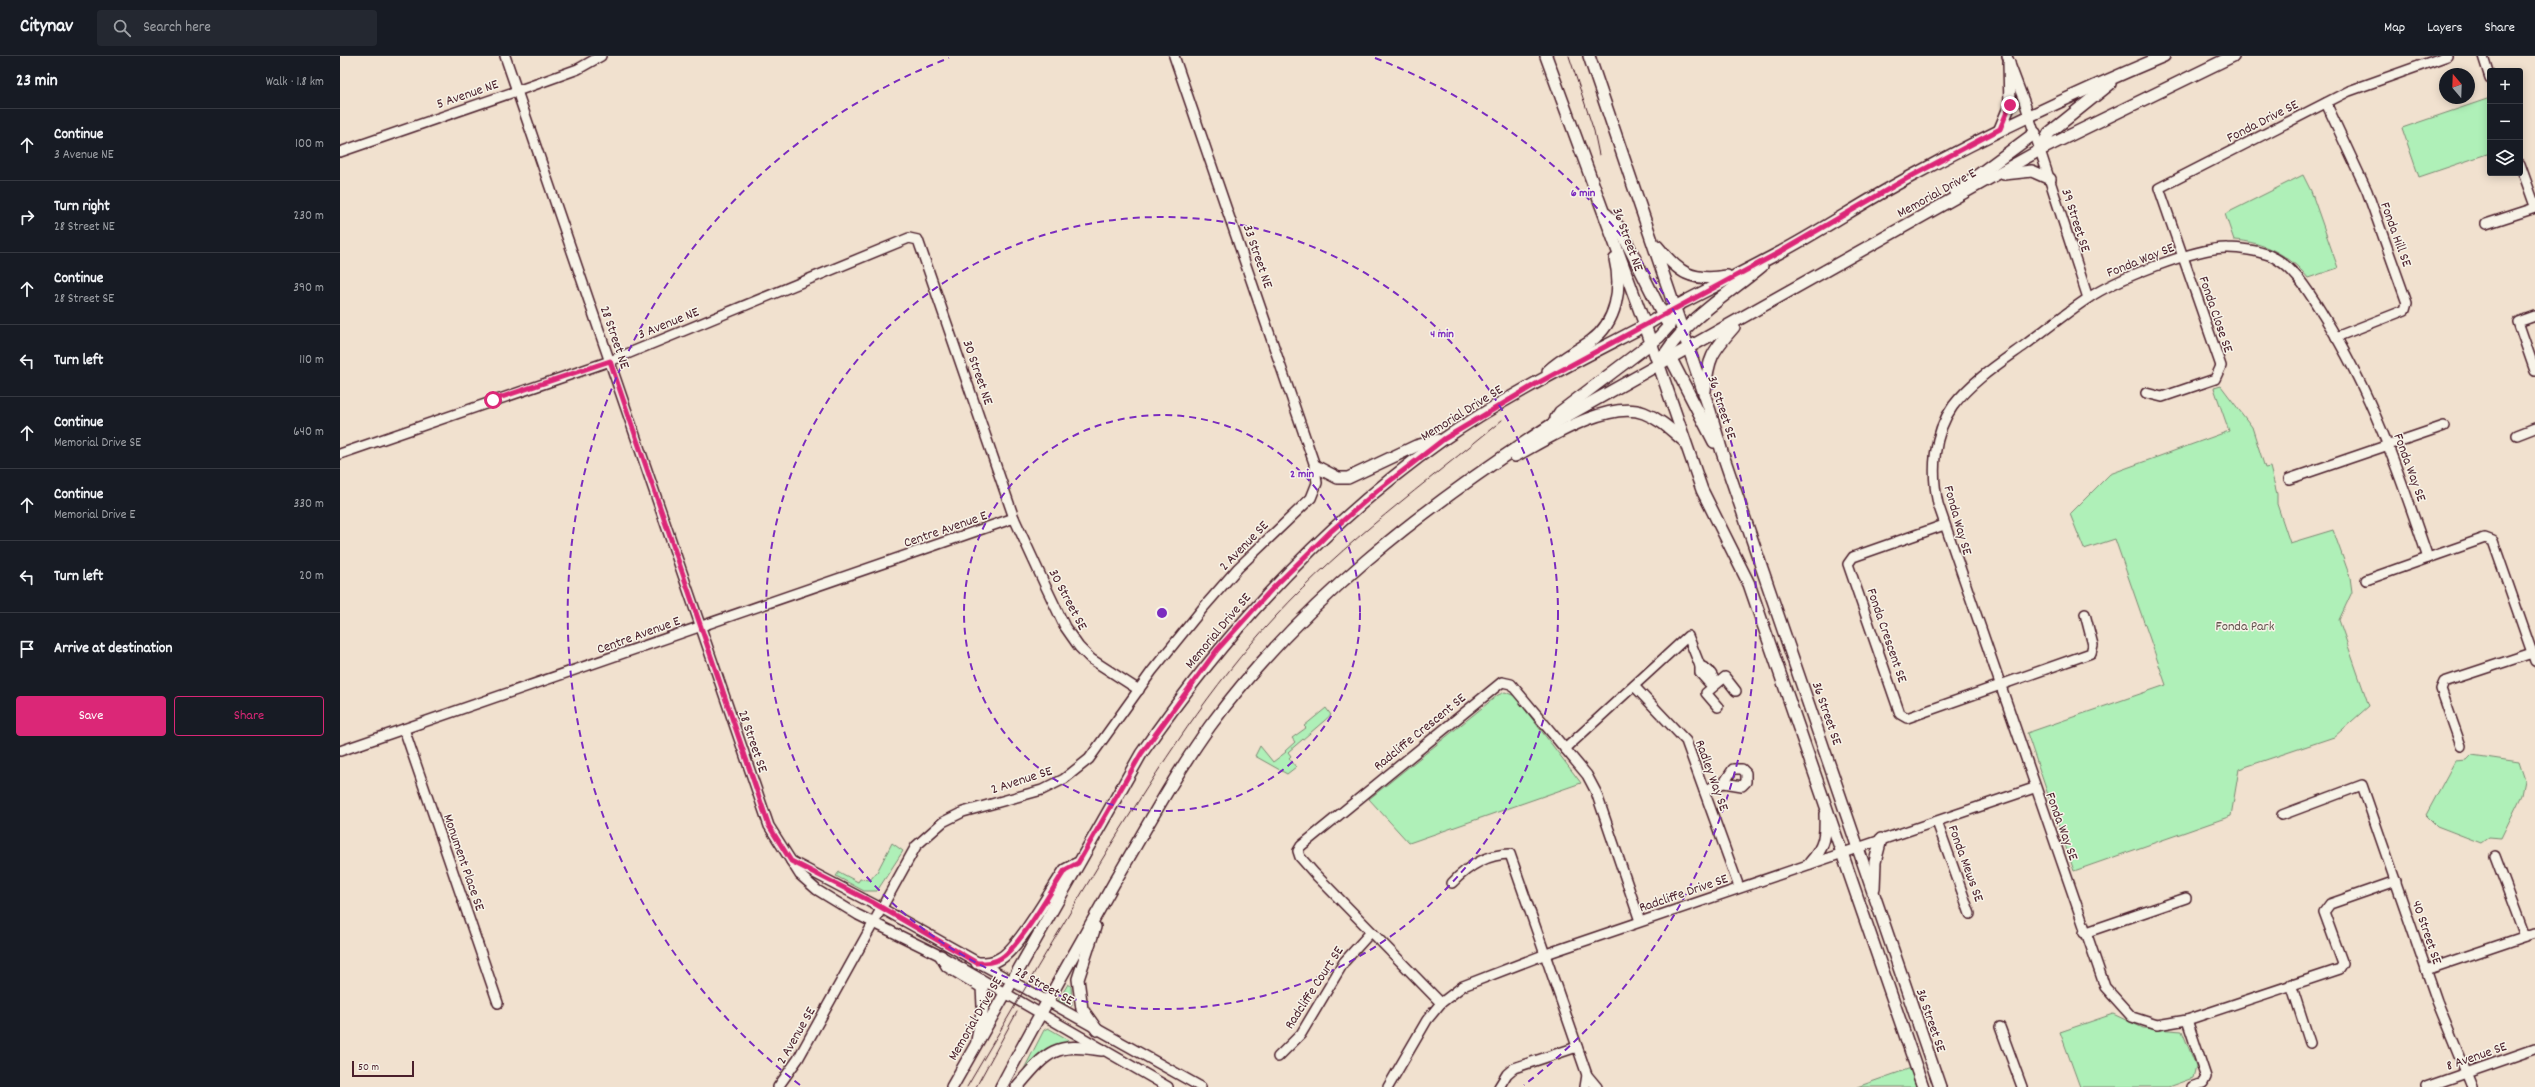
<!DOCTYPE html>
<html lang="en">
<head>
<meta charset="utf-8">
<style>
  body { margin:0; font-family:Dekko,sans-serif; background:#242831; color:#f1f3f6 }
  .controls { position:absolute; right:12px; top:12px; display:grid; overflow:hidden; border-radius:4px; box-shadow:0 2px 10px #0003 }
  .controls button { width:36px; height:36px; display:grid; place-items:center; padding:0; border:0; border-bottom:1px solid #363941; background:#171b24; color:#f1f3f6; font:20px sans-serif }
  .compass { position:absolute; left:2099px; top:12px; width:36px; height:36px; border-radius:50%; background:#171b24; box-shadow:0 2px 10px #0003; rotate:341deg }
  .scale { position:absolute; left:12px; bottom:10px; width:62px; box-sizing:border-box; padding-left:4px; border:2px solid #4a1f2b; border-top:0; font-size:11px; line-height:14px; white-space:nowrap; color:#4a1f2b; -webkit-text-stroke:3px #f7f3e8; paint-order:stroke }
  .stop { position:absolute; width:12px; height:12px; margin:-9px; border:3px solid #db2777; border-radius:50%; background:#fff }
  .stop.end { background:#db2777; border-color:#fff; box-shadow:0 1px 4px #0008 }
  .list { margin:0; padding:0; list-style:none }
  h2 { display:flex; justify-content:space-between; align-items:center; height:52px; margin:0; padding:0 16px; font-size:17px }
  h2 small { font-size:13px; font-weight:400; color:#9ea1a6 }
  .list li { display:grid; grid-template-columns:26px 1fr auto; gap:12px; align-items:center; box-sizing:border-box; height:72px; padding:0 16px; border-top:1px solid #363941 }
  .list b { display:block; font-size:15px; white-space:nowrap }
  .list p { margin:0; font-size:13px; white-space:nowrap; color:#9ea1a6 }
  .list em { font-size:13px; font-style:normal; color:#9ea1a6 }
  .actions { display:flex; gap:8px; padding:12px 16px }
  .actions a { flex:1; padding:9px 0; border:1px solid #db2777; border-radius:4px; text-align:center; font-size:14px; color:#db2777 }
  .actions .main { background:#db2777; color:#fff }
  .icon { flex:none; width:22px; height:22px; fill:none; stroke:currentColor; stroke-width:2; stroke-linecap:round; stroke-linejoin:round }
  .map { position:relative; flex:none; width:2195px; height:1031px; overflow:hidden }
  header { display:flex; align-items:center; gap:24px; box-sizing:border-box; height:56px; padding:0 20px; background:#171b24; border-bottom:1px solid #363941 }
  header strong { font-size:19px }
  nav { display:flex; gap:22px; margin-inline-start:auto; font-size:14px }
  .search { width:280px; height:36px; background:#242831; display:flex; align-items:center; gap:10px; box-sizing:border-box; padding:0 14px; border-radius:4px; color:#9ea1a6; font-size:15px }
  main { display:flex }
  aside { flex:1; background:#171b24 }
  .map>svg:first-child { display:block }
</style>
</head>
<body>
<header>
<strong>Citynav</strong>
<div class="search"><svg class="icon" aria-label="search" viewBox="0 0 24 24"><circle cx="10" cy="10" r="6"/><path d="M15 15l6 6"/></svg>Search here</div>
<nav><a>Map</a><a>Layers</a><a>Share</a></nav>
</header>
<main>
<aside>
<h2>23 min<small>Walk · 1.8 km</small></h2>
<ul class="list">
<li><svg class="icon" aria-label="ahead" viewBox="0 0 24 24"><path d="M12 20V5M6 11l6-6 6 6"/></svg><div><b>Continue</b><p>3 Avenue NE</p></div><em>100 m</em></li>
<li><svg class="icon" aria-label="right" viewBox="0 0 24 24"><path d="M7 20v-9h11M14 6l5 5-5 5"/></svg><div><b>Turn right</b><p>28 Street NE</p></div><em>230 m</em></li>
<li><svg class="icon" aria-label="ahead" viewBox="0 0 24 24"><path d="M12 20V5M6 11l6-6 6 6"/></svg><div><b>Continue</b><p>28 Street SE</p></div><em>390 m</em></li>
<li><svg class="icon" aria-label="left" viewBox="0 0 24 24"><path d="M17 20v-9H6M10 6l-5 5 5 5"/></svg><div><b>Turn left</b></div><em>110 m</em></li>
<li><svg class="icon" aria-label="ahead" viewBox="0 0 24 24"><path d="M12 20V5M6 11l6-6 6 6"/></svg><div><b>Continue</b><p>Memorial Drive SE</p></div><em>640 m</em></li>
<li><svg class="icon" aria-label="ahead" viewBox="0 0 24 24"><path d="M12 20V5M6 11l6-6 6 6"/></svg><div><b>Continue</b><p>Memorial Drive E</p></div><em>330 m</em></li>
<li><svg class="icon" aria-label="left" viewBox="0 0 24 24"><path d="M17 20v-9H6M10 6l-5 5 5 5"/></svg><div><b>Turn left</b></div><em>20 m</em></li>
<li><svg class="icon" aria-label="arrive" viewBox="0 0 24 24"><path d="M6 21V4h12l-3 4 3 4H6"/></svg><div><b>Arrive at destination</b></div></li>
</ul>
<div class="actions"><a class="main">Save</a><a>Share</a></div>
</aside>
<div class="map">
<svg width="2195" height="1031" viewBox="0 0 2195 1031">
  <rect width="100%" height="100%" fill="#f1e1cf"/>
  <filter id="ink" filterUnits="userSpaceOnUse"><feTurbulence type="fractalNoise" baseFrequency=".025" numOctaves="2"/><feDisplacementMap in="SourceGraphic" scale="8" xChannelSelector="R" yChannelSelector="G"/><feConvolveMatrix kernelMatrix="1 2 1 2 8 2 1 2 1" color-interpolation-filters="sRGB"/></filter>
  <g filter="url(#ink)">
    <g fill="#aff0b8" stroke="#7c8872">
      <polygon points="2150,42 2150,97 2079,121 2062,72"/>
      <path d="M1963,119L1971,135L1998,212L1968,222C1950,199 1923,186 1894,184L1885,158Z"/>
      <polygon points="1881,330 1912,371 1925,412 1930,411 1937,438 1937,448 1950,487 1993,474 2010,521 2012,536 1999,564 2029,650 1994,681 1899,713 1891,760 1734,815 1687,677 1826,629 1775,483 1744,493 1730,458 1770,418 1889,375 1874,332"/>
      <polygon points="1165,636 1175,640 1241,727 1069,787 1029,743 1158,639"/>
      <polygon points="986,652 991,659 948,696 951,700 949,702 956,711 947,718 915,700 920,690 933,706 946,696 945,695 955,686 952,682 966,672 964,670"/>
      <polygon points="2132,699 2179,706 2185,724 2182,739 2161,782 2149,781 2141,787 2097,770 2086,759 2115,705 2127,704"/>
      <polygon points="552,787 563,795 537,835 524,835 496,820 499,816 518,826 520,823 530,824 537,816"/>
      <polygon points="728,928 731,930 732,950 718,945"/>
      <polygon points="1773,958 1803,972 1842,975 1856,1010 1853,1022 1828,1031 1740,1031 1720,976"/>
      <polygon points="708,972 729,984 729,986 716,989 684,1013 704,974"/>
      <polygon points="1571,1012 1577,1031 1517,1031"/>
    </g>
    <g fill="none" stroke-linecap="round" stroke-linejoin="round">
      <defs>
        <g id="minor">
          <polyline points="165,0 429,770 460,819 477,834 518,859 601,900 828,1031"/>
          <polyline points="1667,0 1684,45 1748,242"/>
          <polyline points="2143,0 2150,22"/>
          <polyline points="1986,47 2027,135 2067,247 2065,254 1996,281"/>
          <polyline points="0,96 191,30 238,13 261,0"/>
          <polyline points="2180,108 2195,150"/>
          <polyline points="2146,168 2195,152"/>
          <polyline points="2195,260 2178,266 2195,315"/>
          <polyline points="1806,337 1822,341 1875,323 1881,310 1819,132 2009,35 2107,0"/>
          <polyline points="2177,379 2195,372"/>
          <polyline points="0,398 270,305 569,182 578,184 674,462 705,529 725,571 739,591 751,603 799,634"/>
          <polyline points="1949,423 2104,370"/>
          <polyline points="1604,469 1513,501 1508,508 1560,658 1567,662 1751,597 1753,589 1745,558"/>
          <polyline points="2026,524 2088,502"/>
          <path d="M1360,610C1370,613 1373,620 1376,628"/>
          <polyline points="1294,630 1346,685 1399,831"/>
          <polyline points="1378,651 1366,637 1385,621 1396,635"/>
          <polyline points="64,673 158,947"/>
          <polyline points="2121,690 2101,633 2104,626 2192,597"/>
          <polyline points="1225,693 1348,580 1360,610 1360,617 1369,627 1375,626"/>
          <polyline points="0,695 674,462"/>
          <polyline points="1364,734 1384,727 1402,730 1406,726 1406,717 1402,713 1393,713 1384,727"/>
          <polyline points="1942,759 2022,729 2097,945 2132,1031"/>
          <polyline points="1597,766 1630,858"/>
          <polyline points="2155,800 2185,880"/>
          <polyline points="451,805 541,852 861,1031"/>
          <path d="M2056,825L1990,848L1984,856L2003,908L2000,913L1847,964L1817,969L1792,961L1765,931L1598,448C1591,416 1593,378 1613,350C1632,325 1660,307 1685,289C1705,274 1726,257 1747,243C1774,224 1856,191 1888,192C1900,192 1918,195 1929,199C1954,210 1969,236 1983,259C2032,337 2059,416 2088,502L2145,482L2153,485L2195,605"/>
          <path d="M1112,827C1128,810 1147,798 1170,798L1247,1019L1257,1031"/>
          <polyline points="1744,877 1846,842"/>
          <polyline points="2086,914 2195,877"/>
          <polyline points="1951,928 1970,987"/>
          <polyline points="1101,947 975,818 960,801 958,795 961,790 1162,626 1171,628 1247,719 1256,736 1300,865"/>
          <polyline points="1847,964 1866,1021 1863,1027 1852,1031"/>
          <polyline points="1660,971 1682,1031"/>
          <polyline points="938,1001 961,978 1004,906 1031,876"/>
          <polyline points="438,1031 458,1003 576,790 603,766 623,756 702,734 724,723 749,703 812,615 863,552 898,512 971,442 977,427 975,410 834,0"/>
          <polyline points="1048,1031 1087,964 1101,947 1123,930 1206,898 1694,732"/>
          <polyline points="1159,1031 1167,1018 1174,1012 1237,991"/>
          <polyline points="1245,1031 1247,1019"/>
          <polyline points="2086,1031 2195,993"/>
        </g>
        <g id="major">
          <polyline points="1206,0 1305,269 1362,434 1409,528 1583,1031"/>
          <polyline points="1249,0 1370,355 1382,396 1600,1031"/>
          <polyline points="1660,73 1670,49 1669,7"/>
          <polyline points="1700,94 1709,77 1770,28"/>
          <polyline points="1664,118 1692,115 1710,123"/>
          <polyline points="1615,136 1695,77"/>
          <polyline points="1266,158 1279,171 1326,265"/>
          <path d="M1317,190C1339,217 1351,226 1387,220"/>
          <polyline points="1328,297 1374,386"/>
          <path d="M1319,308C1341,266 1386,240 1422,210"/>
          <path d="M1208,315C1221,303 1237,295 1251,285C1277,266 1282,232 1275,203"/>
          <path d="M1365,335C1368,302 1372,296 1394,271"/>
          <polyline points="1216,362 1220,356 1319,281 1329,270 1335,251"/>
          <path d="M1175,400C1205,384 1268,343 1304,357C1320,363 1331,374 1344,385"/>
          <polyline points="975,410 998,422 1008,422 1076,390 1098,384"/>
          <path d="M1470,807C1485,791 1486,779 1485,758"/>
          <polyline points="1534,832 1535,806 1541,783"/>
          <polyline points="755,871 738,923 742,953 757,974"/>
          <polyline points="601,900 607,910 642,931 643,950 637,985"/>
          <path d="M637,907C646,907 654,907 661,902C680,890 711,835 725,814L736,808"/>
          <path d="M612,1031L801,698C884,578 981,470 1101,385C1164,341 1235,306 1304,270C1317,263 1329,254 1342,247C1373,231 1405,215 1437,198C1481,175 1523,146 1568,122C1652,76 1736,37 1824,0"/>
          <path d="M661,1031C697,962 736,895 774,827C805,774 834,720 870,670C961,546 1084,451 1211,369L1700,94L1893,0"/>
          <path d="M677,1031C707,996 714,986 762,994"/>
        </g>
      </defs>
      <use href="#minor" stroke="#4a1f2b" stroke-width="12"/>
      <use href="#major" stroke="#4a1f2b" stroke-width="14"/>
      <use href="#minor" stroke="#f7f3e8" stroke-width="9"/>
      <use href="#major" stroke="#f7f3e8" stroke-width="11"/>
      <g stroke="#4a1f2b" stroke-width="1">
        <polyline points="1229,0 1254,75 1259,99"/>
        <path d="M627,1031C674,951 721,871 769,792C820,710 870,631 936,560C1005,485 1084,429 1162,364"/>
        <polyline points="636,1031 677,956"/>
      </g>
    </g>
  </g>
  <g fill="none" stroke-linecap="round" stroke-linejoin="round" filter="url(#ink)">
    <path stroke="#db2777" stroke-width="5" d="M153,344L270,305L429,770L451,805L532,846L637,907C646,907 654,907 661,902C680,890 711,835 725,814L738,807L801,698L877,594L932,533L990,476L1037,435L1104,383L1196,328L1440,196L1566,123L1660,73L1670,49"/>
  </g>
  <g fill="none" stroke="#7b2cbf" stroke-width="2" stroke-dasharray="7 5">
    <circle cx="822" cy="557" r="198"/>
    <circle cx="822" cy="557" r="396"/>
    <path d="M460 1029A595 595 0 0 1 609 2M1035 2A595 595 0 0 1 1184 1029"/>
  </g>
  <g text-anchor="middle" stroke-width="3" stroke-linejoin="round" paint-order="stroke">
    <g font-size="14" fill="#4a1f2b" stroke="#f7f3e8">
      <text transform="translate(127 37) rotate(-19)" y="5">5 Avenue NE</text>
      <text transform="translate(1922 64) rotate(-27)" y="5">Fonda Drive SE</text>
      <text transform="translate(1596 136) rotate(-29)" y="5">Memorial Drive E</text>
      <text transform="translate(1737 164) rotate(72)" y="5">39 Street SE</text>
      <text transform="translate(2057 178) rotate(70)" y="5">Fonda Hill SE</text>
      <text transform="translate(1289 183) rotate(70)" y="5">36 Street NE</text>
      <text transform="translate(919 200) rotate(71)" y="5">33 Street NE</text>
      <text transform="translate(1800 203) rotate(-22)" y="5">Fonda Way SE</text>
      <text transform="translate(1877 258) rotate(71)" y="5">Fonda Close SE</text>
      <text transform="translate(328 266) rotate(-22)" y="5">3 Avenue NE</text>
      <text transform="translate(276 281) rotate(71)" y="5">28 Street NE</text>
      <text transform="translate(639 316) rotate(71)" y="5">30 Street NE</text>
      <text transform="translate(1383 351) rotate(72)" y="5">36 Street SE</text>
      <text transform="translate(1121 356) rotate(-32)" y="5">Memorial Drive SE</text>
      <text transform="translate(2071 411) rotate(70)" y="5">Fonda Way SE</text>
      <text transform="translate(1619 464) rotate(74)" y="5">Fonda Way SE</text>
      <text transform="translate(605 472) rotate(-19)" y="5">Centre Avenue E</text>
      <text transform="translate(903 489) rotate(-46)" y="5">2 Avenue SE</text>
      <text transform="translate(729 543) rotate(62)" y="5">30 Street SE</text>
      <text transform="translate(877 574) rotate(-50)" y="5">Memorial Drive SE</text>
      <text transform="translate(298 578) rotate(-20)" y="5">Centre Avenue E</text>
      <text transform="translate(1548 579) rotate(71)" y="5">Fonda Crescent SE</text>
      <text transform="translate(1488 657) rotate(71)" y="5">36 Street SE</text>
      <text transform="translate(1079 675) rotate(-39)" y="5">Radcliffe Crescent SE</text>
      <text transform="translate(414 685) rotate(71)" y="5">28 Street SE</text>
      <text transform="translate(1373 719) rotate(70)" y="5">Radley Way SE</text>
      <text transform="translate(681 723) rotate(-18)" y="5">2 Avenue SE</text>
      <text transform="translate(1723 770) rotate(70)" y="5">Fonda Way SE</text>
      <text transform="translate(125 806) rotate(71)" y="5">Monument Place SE</text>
      <text transform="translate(1627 807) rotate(70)" y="5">Fonda Mews SE</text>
      <text transform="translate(1343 836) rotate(-19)" y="5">Radcliffe Drive SE</text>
      <text transform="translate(2088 876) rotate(71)" y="5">40 Street SE</text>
      <text transform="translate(705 929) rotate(29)" y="5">28 Street SE</text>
      <text transform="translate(973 931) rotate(-57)" y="5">Radcliffe Court SE</text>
      <text transform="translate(634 962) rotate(-60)" y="5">Memorial Drive SE</text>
      <text transform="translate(1592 964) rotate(71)" y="5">36 Street SE</text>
      <text transform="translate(455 979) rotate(-60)" y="5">2 Avenue SE</text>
      <text transform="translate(2136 999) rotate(-19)" y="5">8 Avenue SE</text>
    </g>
    <g font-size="14" fill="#63534e" stroke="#f7f3e8">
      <text x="1905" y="574">Fonda Park</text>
    </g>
  </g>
  <circle cx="822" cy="557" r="6" fill="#7b2cbf" stroke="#f7f3e8" stroke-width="2"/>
  <g font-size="12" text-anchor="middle" font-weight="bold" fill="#7b2cbf" stroke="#f7f3e8" stroke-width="3" stroke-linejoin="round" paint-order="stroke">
    <text x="1243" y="140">6 min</text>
    <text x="1102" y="281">4 min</text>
    <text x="962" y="421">2 min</text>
  </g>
</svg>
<div class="controls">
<button>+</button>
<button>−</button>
<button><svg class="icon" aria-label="layers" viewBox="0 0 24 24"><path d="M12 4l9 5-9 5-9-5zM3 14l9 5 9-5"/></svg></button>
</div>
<svg class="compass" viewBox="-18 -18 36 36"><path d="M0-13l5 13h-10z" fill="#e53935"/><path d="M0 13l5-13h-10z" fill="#9ea1a6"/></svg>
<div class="scale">50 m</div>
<div class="stop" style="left:153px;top:344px"></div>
<div class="stop end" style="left:1670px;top:49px"></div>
</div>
</main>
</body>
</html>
